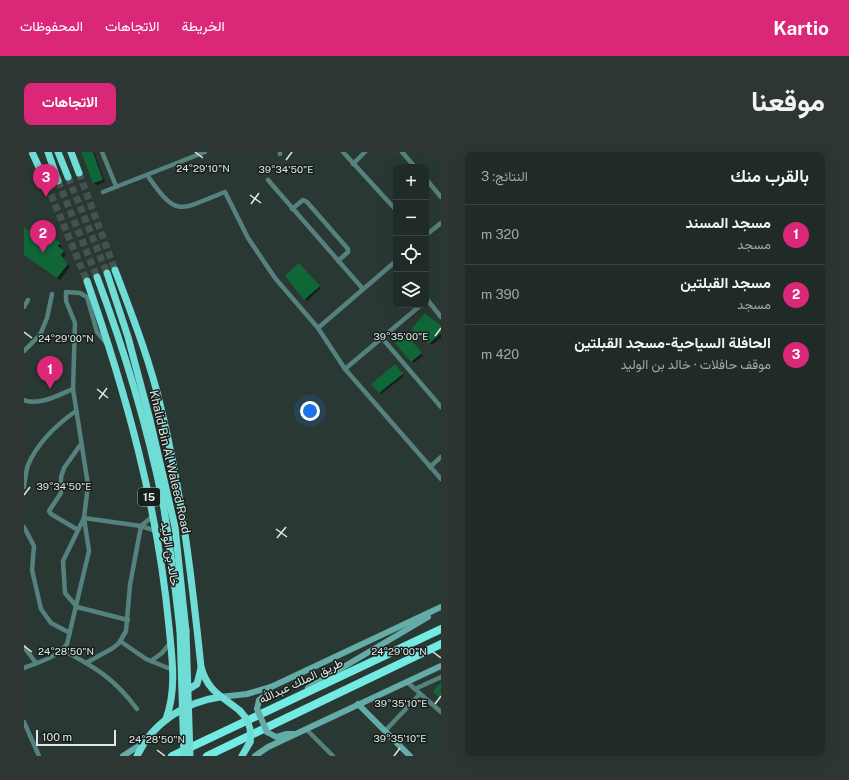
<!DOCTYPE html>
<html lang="ar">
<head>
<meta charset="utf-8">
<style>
  body { margin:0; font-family:"Public Sans",Vazirmatn,sans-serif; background:#2d3632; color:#f1f3f6; direction:rtl }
  .controls { position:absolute; right:12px; top:12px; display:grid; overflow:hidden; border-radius:8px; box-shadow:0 4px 16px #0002 }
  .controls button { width:36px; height:36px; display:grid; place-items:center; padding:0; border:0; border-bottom:1px solid #3d4643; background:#202a26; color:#f1f3f6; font:20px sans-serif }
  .scale { position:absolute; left:12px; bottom:10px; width:80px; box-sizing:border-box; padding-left:4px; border:2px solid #dfe8e5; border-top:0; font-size:11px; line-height:14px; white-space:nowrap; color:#dfe8e5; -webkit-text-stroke:3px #171e1b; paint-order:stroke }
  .you { position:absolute; left:286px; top:259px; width:14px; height:14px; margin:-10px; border:3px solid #fff; border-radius:50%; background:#1a73e8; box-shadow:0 0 0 6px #1a73e833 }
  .badge { display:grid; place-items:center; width:26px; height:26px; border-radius:50%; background:#db2777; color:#fff; font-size:13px; font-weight:700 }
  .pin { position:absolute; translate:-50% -33px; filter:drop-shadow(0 1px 2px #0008) }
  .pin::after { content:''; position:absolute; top:21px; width:14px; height:12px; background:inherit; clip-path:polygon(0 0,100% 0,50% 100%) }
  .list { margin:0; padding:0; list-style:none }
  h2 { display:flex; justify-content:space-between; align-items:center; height:52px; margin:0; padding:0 16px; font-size:17px }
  h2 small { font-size:13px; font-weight:400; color:#a2a7a7 }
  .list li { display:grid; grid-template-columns:26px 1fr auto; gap:12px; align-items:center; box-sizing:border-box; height:60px; padding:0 16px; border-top:1px solid #3d4643 }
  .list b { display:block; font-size:15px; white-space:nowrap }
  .list p { margin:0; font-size:13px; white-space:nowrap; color:#a2a7a7 }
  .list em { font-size:13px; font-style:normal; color:#a2a7a7 }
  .icon { flex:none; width:22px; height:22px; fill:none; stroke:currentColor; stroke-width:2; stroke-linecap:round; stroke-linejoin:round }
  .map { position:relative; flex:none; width:417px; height:604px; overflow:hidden; direction:ltr; border-radius:8px }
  header { display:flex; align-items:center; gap:24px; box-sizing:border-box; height:56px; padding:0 20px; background:#db2777; color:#fff }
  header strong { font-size:19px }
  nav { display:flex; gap:22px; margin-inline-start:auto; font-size:14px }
  .intro { display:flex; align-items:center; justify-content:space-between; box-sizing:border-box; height:96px; padding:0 24px }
  h1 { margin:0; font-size:28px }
  .button { padding:10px 18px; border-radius:8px; background:#db2777; color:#fff; font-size:14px; font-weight:700 }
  main { display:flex; gap:24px; padding:0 24px }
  aside { flex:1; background:#202a26; border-radius:8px; box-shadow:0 4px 16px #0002 }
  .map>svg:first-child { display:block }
</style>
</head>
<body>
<header>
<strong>Kartio</strong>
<nav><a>الخريطة</a><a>الاتجاهات</a><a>المحفوظات</a></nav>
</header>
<div class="intro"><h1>موقعنا</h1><a class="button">الاتجاهات</a></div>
<main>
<aside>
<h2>بالقرب منك<small>النتائج: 3</small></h2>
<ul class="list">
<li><span class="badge">1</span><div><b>مسجد المسند</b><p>مسجد</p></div><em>320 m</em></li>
<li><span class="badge">2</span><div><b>مسجد القبلتين</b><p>مسجد</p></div><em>390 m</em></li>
<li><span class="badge">3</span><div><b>الحافلة السياحية-مسجد القبلتين</b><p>موقف حافلات · خالد بن الوليد</p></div><em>420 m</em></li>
</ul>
</aside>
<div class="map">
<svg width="417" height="604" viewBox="0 0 417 604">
  <rect width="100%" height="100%" fill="#2a3833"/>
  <g fill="#0007">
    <polygon points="58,0 70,0 81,30 73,33 70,31"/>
    <polygon points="0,76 7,81 16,84 38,94 36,97 42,102 39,106 46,115 36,128 0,102"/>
    <polygon points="275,112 297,136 283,149 262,124"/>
    <polygon points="417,175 417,186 408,193 391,180"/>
    <polygon points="384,185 399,204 390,211 372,191"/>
    <polygon points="371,213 380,224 357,242 348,232"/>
  </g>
  <g fill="#0f6637">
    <polygon points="57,0 69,0 79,28 69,31"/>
    <polygon points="0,75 7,80 12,78 16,82 20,78 36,91 34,94 40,99 37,103 44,112 33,126 0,103"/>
    <polygon points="275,111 296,134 280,148 261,124"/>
    <polygon points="401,161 417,174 417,181 405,192 387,177"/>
    <polygon points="382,182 398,201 387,210 371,191"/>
    <polygon points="371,212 379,222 355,241 347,232"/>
    <polygon points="417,530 417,547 409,540"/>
  </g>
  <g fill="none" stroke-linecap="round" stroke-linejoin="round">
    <g stroke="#45524e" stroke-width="7" stroke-dasharray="7 3.5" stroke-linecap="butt">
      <polyline points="55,21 91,118"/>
      <polyline points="44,25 83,121"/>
      <polyline points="34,29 73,125"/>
      <polyline points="23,33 63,129"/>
    </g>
    <g stroke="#55817e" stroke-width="4.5">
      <polyline points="78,0 92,34"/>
      <polyline points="319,0 372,58"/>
      <polyline points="378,0 391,15"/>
      <polyline points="256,2 256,0"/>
      <polyline points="329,12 341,0"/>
      <path d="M123,23C154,67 154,58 201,40L224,86L251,126L294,176L321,217L417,327"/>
      <polyline points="402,27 417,45"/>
      <polyline points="244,28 339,137"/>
      <polyline points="79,40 181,0"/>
      <polyline points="268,57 279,48 283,50 324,97 324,100 314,109"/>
      <polyline points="402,83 417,71"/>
      <polyline points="402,146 417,165"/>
      <polyline points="0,155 4,148"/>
      <polyline points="294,176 372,109"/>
      <polyline points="358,186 417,255"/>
      <polyline points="0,199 16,183 23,166 28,142"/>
      <polyline points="321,217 397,153"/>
      <path d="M0,248C15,254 35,243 49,237"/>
      <polyline points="406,315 417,305"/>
      <path d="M0,335C1,328 2,319 4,313C14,290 32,273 52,259"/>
      <polyline points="0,375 10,394 8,418 17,457 27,471 46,481"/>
      <polyline points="54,378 27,362 25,359 37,341 37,325 40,316 57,292"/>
      <polyline points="104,468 53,455 41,441 39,409 60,366 117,374 132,379"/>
      <polyline points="96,489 122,507 149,518"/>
      <polyline points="0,495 12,511"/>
      <path d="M39,498C72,516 90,526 113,557"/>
      <polyline points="127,509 138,501 146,491"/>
      <polyline points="62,511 89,496 95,491 102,479 106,433 117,374 129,364"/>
      <path d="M0,516C15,510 34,505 43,492L65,399L60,366L64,333L49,237L51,171L42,149V140L56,141L63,145L73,180L83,192"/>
      <polyline points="383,530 417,560"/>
      <polyline points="391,537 417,525"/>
      <polyline points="0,570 15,604"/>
      <polyline points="282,577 309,604"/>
      <polyline points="361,579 396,542"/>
    </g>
    <g stroke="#63aca8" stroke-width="6">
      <polyline points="284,536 404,465"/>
      <polyline points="196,545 223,542 247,535 417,455"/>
      <polyline points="334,552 386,604"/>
      <polyline points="233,557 235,548 244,541 247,535"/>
      <polyline points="243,580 252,585 262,582 271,582"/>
      <polyline points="99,604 119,591"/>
      <polyline points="231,604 244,595 417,514"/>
    </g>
    <g stroke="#70dcd6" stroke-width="7">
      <polyline points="8,0 23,33"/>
      <polyline points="24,0 34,29"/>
      <polyline points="34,0 44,25"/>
      <polyline points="47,0 55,21"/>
      <path d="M91,118C108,163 126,209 137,256C158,342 168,428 177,515C184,540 198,544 216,559"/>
      <polyline points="83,121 104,185 126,268 151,375 162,479"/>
      <path d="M73,125C100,197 122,270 138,346C146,390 151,434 156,479"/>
      <path d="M63,129C102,241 134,356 145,475C148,506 153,537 142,567"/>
      <polyline points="159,536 165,537 173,532 177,516"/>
      <path d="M113,604C128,571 161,550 196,545"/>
      <polyline points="218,604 226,590"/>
    </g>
    <g stroke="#73ebe4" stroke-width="8">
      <polyline points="148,604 417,477"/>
      <polyline points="183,604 417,492"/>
    </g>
    <polyline stroke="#63aca8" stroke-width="6" points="233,557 243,580"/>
    <g stroke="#70dcd6" stroke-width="7">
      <polyline points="156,479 160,604"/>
      <polyline points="162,479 166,604"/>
      <path d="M216,559C225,568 228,577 226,590"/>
    </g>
  </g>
  <path fill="none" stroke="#dfe8e5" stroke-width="1.5" d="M171,0L179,6M262,8L268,0M226,43L237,51M227,52L235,41M0,180L8,186M411,184L417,176M73,237L84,246M75,247L83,236M0,343L6,335M252,377L263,385M253,386L262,375M0,494L8,500M409,500L417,506M411,552L417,544M133,598L141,604M370,604L376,596"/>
  <g text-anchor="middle" stroke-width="3" stroke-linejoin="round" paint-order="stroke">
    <rect fill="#171e1b" stroke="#a3aba8" stroke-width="1" x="114" y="336" width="22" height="18" rx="3"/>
    <g font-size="11" font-weight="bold" fill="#dfe8e5">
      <text x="125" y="349">15</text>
    </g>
    <g font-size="12" fill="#dfe8e5" stroke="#171e1b">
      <text transform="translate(146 310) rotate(77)" y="4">Khalid Bin Al Waleed Road</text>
      <text transform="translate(146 402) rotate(81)" y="4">خالد بن الوليد</text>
      <text transform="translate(277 529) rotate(-25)" y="4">طريق الملك عبدالله</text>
    </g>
  </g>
  <g font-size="10" text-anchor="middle" fill="#dfe8e5" stroke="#171e1b" stroke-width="3" stroke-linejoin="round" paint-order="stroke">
    <text x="179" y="20">24°29'10"N</text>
    <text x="262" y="21">39°34'50"E</text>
    <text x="377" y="188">39°35'00"E</text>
    <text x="42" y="190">24°29'00"N</text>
    <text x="40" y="338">39°34'50"E</text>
    <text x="375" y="503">24°29'00"N</text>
    <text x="42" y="503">24°28'50"N</text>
    <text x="377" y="555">39°35'10"E</text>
    <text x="376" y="590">39°35'10"E</text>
    <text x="133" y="591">24°28'50"N</text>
  </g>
</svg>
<div class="controls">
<button>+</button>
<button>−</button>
<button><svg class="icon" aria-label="locate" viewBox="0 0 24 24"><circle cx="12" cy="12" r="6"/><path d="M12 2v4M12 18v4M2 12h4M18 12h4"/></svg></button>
<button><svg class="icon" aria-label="layers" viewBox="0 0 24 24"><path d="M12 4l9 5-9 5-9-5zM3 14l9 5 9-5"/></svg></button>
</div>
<div class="scale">100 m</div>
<div class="you"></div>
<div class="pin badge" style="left:26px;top:237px">1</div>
<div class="pin badge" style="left:19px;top:101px">2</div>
<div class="pin badge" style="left:22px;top:45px">3</div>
</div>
</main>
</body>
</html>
